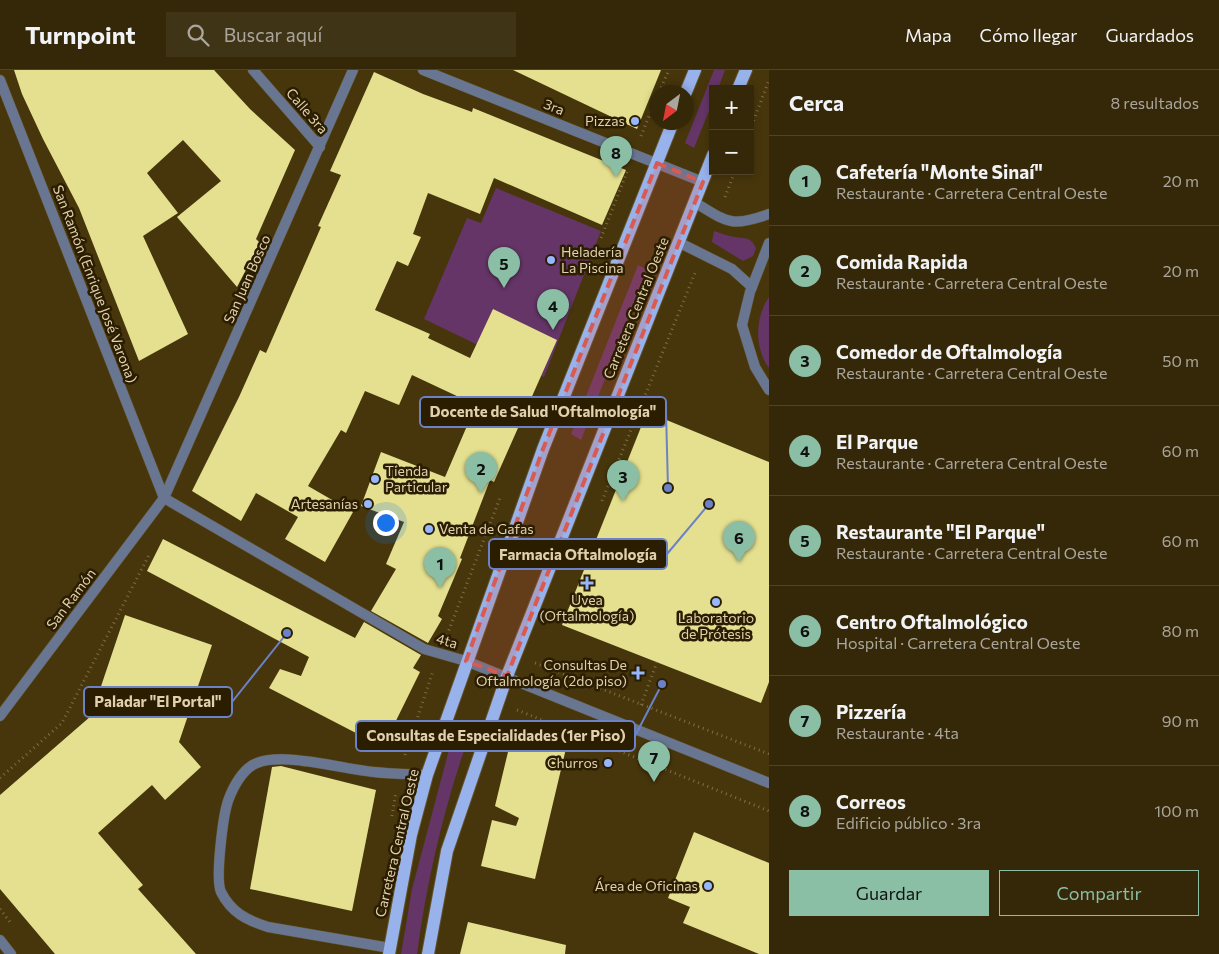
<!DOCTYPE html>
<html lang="es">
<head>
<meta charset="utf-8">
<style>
  body { margin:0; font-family:Commissioner,sans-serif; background:#403417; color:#f1f3f6 }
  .controls { position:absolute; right:15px; top:15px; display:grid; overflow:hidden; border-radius:0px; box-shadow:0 2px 8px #0003 }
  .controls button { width:45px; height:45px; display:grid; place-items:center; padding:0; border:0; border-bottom:1px solid #4f442a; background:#352809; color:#f1f3f6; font:25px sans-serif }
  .compass { position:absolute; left:649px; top:15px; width:45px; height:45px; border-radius:50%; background:#352809; box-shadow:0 2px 8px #0003; rotate:212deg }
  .you { position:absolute; left:385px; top:452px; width:18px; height:18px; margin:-12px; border:4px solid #fff; border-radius:50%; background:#1a73e8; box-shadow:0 0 0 8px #1a73e833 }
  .badge { display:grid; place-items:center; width:32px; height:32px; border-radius:50%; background:#8abfa5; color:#111; font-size:16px; font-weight:700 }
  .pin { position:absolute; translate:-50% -41px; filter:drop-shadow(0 1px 2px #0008) }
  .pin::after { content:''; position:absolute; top:26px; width:18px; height:15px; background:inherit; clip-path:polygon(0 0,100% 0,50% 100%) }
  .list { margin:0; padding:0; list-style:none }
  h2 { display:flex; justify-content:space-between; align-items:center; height:65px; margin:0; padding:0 20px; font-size:21px }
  h2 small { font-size:16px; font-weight:400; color:#aaa69c }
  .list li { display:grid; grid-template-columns:32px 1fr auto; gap:15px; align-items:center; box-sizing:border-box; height:90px; padding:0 20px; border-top:1px solid #4f442a }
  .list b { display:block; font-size:19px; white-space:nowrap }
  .list p { margin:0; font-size:16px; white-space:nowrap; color:#aaa69c }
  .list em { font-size:16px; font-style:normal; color:#aaa69c }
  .actions { display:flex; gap:10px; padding:15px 20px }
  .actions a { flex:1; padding:11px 0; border:1px solid #8abfa5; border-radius:0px; text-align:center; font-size:18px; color:#8abfa5 }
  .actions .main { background:#8abfa5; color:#111 }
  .icon { flex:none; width:28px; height:28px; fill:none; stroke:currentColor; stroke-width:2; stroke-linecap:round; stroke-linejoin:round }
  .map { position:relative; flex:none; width:769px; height:884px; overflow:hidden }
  header { display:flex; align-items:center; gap:30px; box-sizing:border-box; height:70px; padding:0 25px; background:#352809; border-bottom:1px solid #4f442a }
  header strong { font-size:24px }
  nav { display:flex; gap:28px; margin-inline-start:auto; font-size:18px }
  .search { width:350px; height:45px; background:#403417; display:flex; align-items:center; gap:12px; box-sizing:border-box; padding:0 18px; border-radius:0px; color:#aaa69c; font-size:19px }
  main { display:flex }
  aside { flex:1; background:#352809 }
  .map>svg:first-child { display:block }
</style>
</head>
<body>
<header>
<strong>Turnpoint</strong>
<div class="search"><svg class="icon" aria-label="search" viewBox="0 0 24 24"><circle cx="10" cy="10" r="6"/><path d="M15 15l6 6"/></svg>Buscar aquí</div>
<nav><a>Mapa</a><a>Cómo llegar</a><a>Guardados</a></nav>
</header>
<main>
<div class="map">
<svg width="769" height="884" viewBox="0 0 769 884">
  <rect width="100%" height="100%" fill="#47360c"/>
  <g fill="#643566">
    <polygon points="714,0 725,0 718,19 713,19 713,31 694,78 685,73"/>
    <polygon points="496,118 601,161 544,307 424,249 467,148 481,153"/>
    <path d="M714,161C721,163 728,166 735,167C746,169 750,166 756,178L753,186L743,191L712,172Z"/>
    <polygon points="638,195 648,200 581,370 571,364"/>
    <path d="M769,227V298C754,278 755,247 769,227Z"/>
    <path d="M454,661L469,666C444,737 427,809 417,884H401L412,819Z"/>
  </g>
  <g fill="#e4e08f">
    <polygon points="14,0 214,0 250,39 295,80 256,169 260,173 237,217 177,147 221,111 183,70 147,103 178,143 143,166 188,264 139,291 79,138 43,69 22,24"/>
    <polygon points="513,0 661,0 637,59"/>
    <polygon points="374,2 423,24 472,42 473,38 626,100 602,155 494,108 480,144 428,123 413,164 421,167 408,196 397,191 375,240 430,264 428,268 470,288 493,239 557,270 494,412 490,410 460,488 462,489 438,546 442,549 428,573 371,541 396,499 386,494 404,452 361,436 381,382 445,407 476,335 412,305 399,335 365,321 346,363 341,360 308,416 353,442 325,492 285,469 298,447 256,423 241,451 192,421 239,327 260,280 266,283 321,157 318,156 341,105 330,101"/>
    <polygon points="647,342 769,392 769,612 761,633 562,555"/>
    <polygon points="163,469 355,568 364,552 421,585 413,598 420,602 383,677 269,618 280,599 301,606 309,587 147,501"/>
    <polygon points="125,545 212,575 179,672 201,697 165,730 152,715 98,763 143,815 138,819 196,884 55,884 0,819 0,725 91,646"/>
    <polygon points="514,657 568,670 535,809 481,796 492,750 516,756 519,748 495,736"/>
    <polygon points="281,696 376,720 352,841 250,819 272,697"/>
    <polygon points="694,762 769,793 769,884 759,884 683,853 690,837 668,828"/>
    <polygon points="468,852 566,875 565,884 460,884"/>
  </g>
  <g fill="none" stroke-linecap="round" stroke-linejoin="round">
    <defs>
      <g id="service">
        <path d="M694,132C727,152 731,158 769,144"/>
        <polyline points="678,172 732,199 752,217"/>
        <polyline points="769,173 750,222 742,255 755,297 769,320"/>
        <path d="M390,878L268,857C246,850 231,842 221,822C215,809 223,746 228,731C233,717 243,698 257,693C285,682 342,699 374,702C391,704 410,704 427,705"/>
      </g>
      <g id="minor">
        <polyline points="253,0 320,77"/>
        <polyline points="423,0 703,112"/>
        <polyline points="0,10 164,428"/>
        <polyline points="164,428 424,579 466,591"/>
        <polyline points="0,646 164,428 353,0"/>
      </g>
      <g id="tertiary">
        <polyline points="466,591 769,713"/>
        <polyline points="0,870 11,884"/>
      </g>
      <g id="primary">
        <polyline points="738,19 746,0"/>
        <polyline points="686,22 695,0"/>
        <polyline points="389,884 411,765 427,705 543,379 673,52"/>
        <polyline points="428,884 447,781 507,606 713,85"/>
      </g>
    </defs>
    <use href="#service" stroke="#635229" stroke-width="11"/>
    <use href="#minor" stroke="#635229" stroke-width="11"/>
    <use href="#tertiary" stroke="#635229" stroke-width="11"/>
    <use href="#primary" stroke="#635229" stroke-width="14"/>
    <g stroke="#7e6d46" stroke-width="3" stroke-dasharray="1 4" stroke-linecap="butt">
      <polyline points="659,22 669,0"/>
      <polyline points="750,60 769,10"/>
      <polyline points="641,66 656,29"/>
      <polyline points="725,127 735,101"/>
      <polyline points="601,168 627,102"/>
      <polyline points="602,431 695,203"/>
      <polyline points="447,565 500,428"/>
      <polyline points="535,593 769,684"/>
      <polyline points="641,635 657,592"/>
      <polyline points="517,640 769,741"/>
      <polyline points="405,685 433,601"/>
      <polyline points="0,708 62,653 149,485"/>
      <polyline points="392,746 396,722"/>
      <polyline points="0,839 10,852"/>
    </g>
    <use href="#service" stroke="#697692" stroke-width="10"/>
    <use href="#minor" stroke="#697692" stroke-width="10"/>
    <use href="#tertiary" stroke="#697692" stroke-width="10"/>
    <use href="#primary" stroke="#98b2ec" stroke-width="12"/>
  </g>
  <path fill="#d95a50" fill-opacity="0.2" stroke="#d95a50" stroke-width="4" stroke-dasharray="10 6" stroke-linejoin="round" d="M657,93L703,112L507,606L466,591L543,379Z"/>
  <g fill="#96b6fd" stroke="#2a1d00" stroke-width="2">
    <circle cx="635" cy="51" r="5"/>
    <circle cx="551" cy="190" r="5"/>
    <circle cx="375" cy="409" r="5"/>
    <circle cx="368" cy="434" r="5"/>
    <circle cx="429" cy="459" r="5"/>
    <path d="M584.5 505.5h5v5h5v5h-5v5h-5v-5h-5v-5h5z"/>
    <circle cx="716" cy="532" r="5"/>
    <path d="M635.5 595.5h5v5h5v5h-5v5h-5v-5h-5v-5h5z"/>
    <circle cx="608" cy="693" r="5"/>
    <circle cx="708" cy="816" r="5"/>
  </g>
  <g text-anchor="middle" stroke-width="5" stroke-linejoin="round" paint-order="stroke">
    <g font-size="14" fill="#e1d0ad" stroke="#2a1d00">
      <text transform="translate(554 37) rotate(22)" y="5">3ra</text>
      <text transform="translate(307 41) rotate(49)" y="5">Calle 3ra</text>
      <text transform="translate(247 209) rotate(-66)" y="5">San Juan Bosco</text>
      <text transform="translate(95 214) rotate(69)" y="5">San Ramón (Enrique José Varona)</text>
      <text transform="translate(636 238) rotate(-68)" y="5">Carretera Central Oeste</text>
      <text transform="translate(71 529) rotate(-53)" y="5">San Ramón</text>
      <text transform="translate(447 571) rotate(17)" y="5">4ta</text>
      <text transform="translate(397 773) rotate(-77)" y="5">Carretera Central Oeste</text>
    </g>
    <g font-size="14" fill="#e1d0ad" stroke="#2a1d00" text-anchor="end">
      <text x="625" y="56">Pizzas</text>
      <text x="561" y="187" text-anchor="start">Heladería<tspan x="561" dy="16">La Piscina</tspan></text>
      <text x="385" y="406" text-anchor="start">Tienda<tspan x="385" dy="16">Particular</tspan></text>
      <text x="358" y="439">Artesanías</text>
      <text x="439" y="464" text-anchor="start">Venta de Gafas</text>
      <text x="587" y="535" text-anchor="middle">Uvea<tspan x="587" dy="16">(Oftalmología)</tspan></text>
      <text x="716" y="553" text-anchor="middle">Laboratorio<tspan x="716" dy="16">de Prótesis</tspan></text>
      <text x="627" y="600">Consultas De<tspan x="627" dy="16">Oftalmología (2do piso)</tspan></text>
      <text x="598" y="698">Churros</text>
      <text x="698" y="821">Área de Oficinas</text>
    </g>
  </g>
  <path fill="none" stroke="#6b82c7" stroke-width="2" d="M668 418L666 342M709 434L667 484M287 563L232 632M662 614L635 666"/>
  <g fill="#6b82c7" stroke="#2a1d00" stroke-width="2">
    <circle cx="668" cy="418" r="5"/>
    <circle cx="709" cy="434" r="5"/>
    <circle cx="287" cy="563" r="5"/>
    <circle cx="662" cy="614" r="5"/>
  </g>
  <g fill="#2a1d00" stroke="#6b82c7" stroke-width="2">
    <rect x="420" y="327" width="246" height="30" rx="5"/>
    <rect x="489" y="469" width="178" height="30" rx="5"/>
    <rect x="84" y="617" width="148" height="30" rx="5"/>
    <rect x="356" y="651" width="279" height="30" rx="5"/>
  </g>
  <g font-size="15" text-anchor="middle" font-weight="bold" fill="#e1d0ad">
    <text x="543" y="347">Docente de Salud "Oftalmología"</text>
    <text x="578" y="490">Farmacia Oftalmología</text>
    <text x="158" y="637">Paladar "El Portal"</text>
    <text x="496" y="671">Consultas de Especialidades (1er Piso)</text>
  </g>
</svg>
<div class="controls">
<button>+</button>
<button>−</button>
</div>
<svg class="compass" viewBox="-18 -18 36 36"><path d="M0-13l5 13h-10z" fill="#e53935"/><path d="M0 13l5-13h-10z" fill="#aaa69c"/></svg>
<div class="you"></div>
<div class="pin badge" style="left:440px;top:518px">1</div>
<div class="pin badge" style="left:481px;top:423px">2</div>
<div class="pin badge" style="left:623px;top:431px">3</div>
<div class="pin badge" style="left:553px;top:260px">4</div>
<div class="pin badge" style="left:504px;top:218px">5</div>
<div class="pin badge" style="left:739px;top:492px">6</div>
<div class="pin badge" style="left:654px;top:712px">7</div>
<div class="pin badge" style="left:616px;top:107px">8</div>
</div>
<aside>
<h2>Cerca<small>8 resultados</small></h2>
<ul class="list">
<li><span class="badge">1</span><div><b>Cafetería &quot;Monte Sinaí&quot;</b><p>Restaurante · Carretera Central Oeste</p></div><em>20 m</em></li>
<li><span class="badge">2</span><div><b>Comida Rapida</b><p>Restaurante · Carretera Central Oeste</p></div><em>20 m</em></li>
<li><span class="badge">3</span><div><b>Comedor de Oftalmología</b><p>Restaurante · Carretera Central Oeste</p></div><em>50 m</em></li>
<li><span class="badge">4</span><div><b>El Parque</b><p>Restaurante · Carretera Central Oeste</p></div><em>60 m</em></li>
<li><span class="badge">5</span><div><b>Restaurante &quot;El Parque&quot;</b><p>Restaurante · Carretera Central Oeste</p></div><em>60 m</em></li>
<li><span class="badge">6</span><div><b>Centro Oftalmológico</b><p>Hospital · Carretera Central Oeste</p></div><em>80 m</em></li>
<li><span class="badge">7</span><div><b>Pizzería</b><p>Restaurante · 4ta</p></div><em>90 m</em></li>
<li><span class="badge">8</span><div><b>Correos</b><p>Edificio público · 3ra</p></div><em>100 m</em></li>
</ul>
<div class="actions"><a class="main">Guardar</a><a>Compartir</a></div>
</aside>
</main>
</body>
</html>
